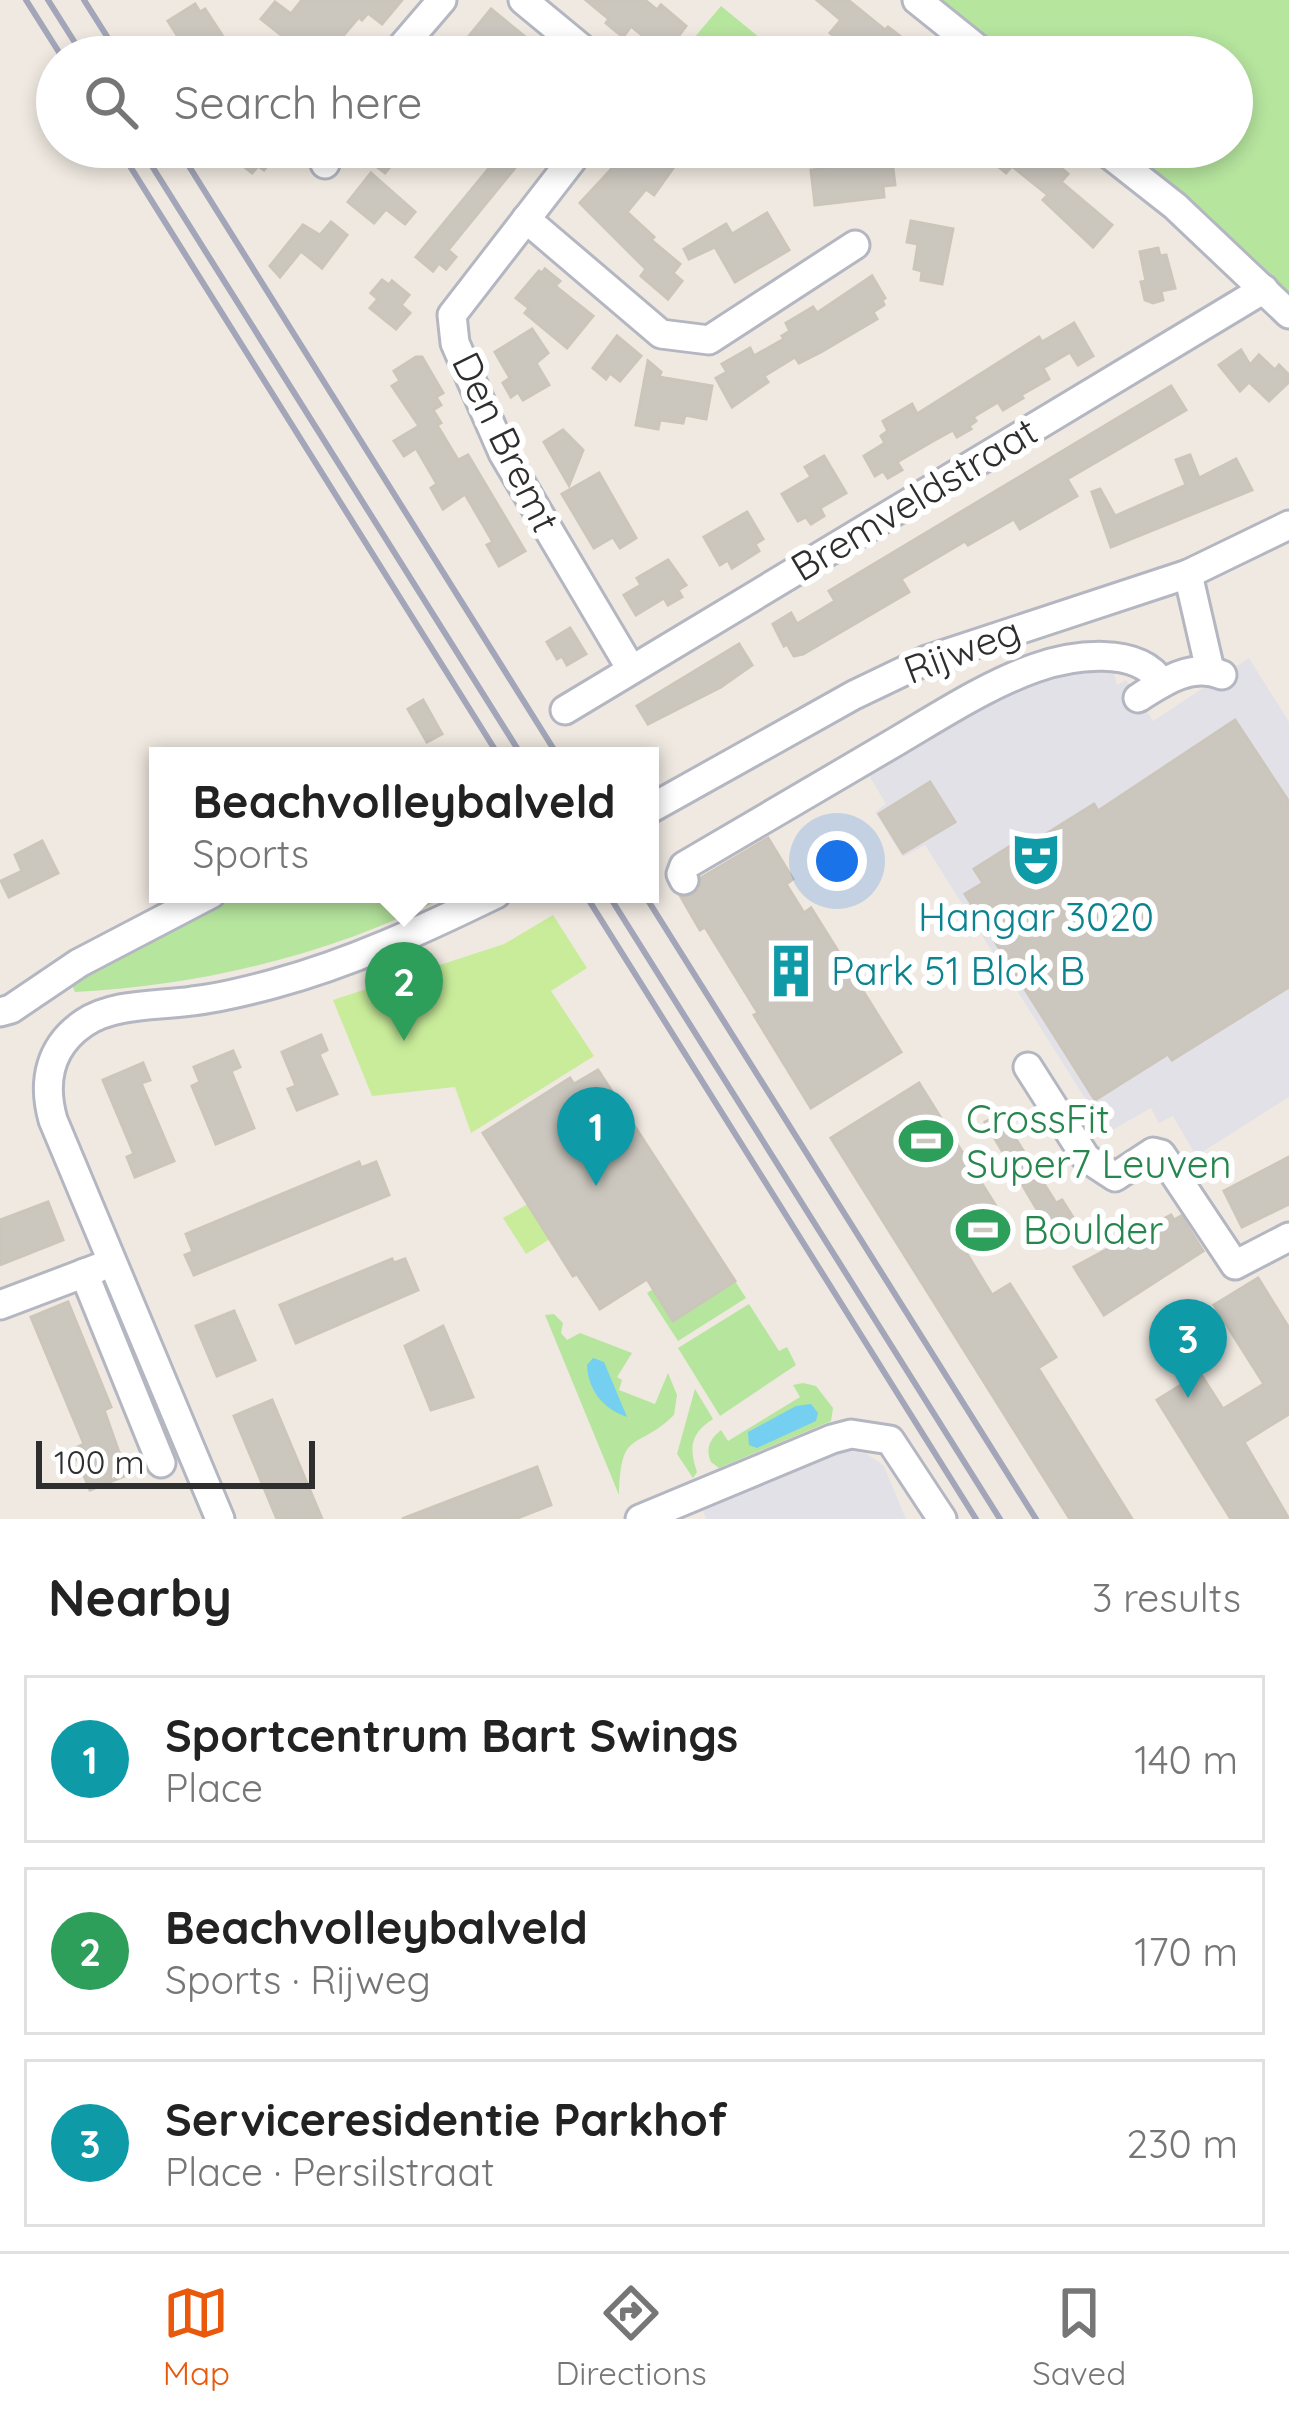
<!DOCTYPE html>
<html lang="en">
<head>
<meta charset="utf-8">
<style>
  body { margin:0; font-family:Quicksand,sans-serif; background:#f6f6f6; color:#222 }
  .scale { position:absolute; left:36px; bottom:30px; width:279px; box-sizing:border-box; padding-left:12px; border:6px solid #2e2e2e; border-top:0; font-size:33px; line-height:42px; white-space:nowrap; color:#2e2e2e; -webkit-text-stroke:9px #fff; paint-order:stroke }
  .you { position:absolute; left:837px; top:861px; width:42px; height:42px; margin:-30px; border:9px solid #fff; border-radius:50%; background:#1a73e8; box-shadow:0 0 0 18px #1a73e833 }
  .badge { display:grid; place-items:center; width:78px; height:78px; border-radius:50%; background:#ea580c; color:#fff; font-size:39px; font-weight:700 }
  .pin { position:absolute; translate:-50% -99px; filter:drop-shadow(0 3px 6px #0008) }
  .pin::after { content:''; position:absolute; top:63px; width:42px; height:36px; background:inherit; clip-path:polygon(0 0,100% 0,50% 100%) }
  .popup { position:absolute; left:149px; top:747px; width:510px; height:156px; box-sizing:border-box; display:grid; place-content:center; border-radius:0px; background:#fff; filter:drop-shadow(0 3px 9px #0005); font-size:39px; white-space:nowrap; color:#767676 }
  .popup b { font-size:45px; color:#222 }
  .popup::after { content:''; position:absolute; left:50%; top:100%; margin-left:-24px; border:24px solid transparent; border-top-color:#fff }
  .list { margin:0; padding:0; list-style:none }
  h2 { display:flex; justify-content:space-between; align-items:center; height:156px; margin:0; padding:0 48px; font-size:51px }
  h2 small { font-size:39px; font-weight:400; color:#767676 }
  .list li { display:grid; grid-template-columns:78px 1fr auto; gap:36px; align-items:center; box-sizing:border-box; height:168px; margin:0 24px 24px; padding:0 24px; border:3px solid #e0e0e0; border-radius:0px }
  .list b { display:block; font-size:45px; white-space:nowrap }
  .list p { margin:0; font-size:39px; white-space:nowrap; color:#767676 }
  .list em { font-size:39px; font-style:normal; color:#767676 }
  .icon { flex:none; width:66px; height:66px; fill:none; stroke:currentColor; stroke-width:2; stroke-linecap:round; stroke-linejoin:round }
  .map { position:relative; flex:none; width:1289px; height:1519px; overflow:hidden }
  .search { position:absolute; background:#fff; box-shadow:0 6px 18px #0003; left:36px; right:36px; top:36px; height:132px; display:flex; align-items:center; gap:30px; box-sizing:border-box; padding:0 42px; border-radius:66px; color:#767676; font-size:45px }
  .sheet { height:732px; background:#fff }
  nav { display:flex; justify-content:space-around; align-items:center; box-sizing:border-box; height:168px; border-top:3px solid #e0e0e0; background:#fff; font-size:33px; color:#767676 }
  nav a { display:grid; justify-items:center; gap:6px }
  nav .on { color:#ea580c }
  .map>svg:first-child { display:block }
</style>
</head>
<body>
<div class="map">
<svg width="1289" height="1519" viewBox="0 0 1289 1519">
  <rect width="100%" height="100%" fill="#efe9e1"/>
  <g fill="#e3e1e8">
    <polygon points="1249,658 1289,722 1289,1097 1196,1156 1173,1116 1159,1123 1151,1108 1107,1133 925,845 903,857 875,812 886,804 867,772 973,708 1061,674 1112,666 1117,685 1126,680 1153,721"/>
    <polygon points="844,1450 867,1454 884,1466 906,1519 706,1519 703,1511"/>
  </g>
  <g fill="#b6e59e">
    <polygon points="937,0 1289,0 1289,297 1221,231 1118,147 1232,147 1232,57 1007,57"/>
    <polygon points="721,6 783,57 678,57"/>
    <path d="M220,894H451C332,954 207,985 75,992L72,985L80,968Z"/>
    <polygon points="735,1281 746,1298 678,1341 647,1293 653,1289 673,1320"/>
    <polygon points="749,1304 779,1351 787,1347 796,1365 720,1416 678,1348"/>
    <path d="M554,1314L563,1323L561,1333L567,1340L580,1333L632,1353L617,1377L622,1380L619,1390L655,1404L668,1373L677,1395L674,1415C636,1452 621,1427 619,1495L545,1315Z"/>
    <path d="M803,1383L816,1386L833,1408L831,1421L719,1468L711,1462C705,1448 710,1439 721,1430L728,1441L800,1397L793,1385Z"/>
    <path d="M695,1389L713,1419C690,1434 689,1447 697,1472L693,1478L677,1454Z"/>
  </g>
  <g fill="#c9ec9a">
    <polygon points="553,915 587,968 551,991 594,1056 471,1133 455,1087 372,1096 333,1000 504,944"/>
    <polygon points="528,1204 550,1239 526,1254 503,1218"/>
  </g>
  <g fill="#75cff0">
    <path d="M593,1358L604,1362L627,1417C603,1409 588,1390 587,1365Z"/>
    <polygon points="811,1404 818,1413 816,1421 757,1448 749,1445 748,1432 796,1406"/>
  </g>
  <g fill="#cbc7bf" stroke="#cbc5ba" stroke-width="3">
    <polygon points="302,0 402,0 382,24 368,13 362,20 359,17 325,57 309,57 261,19 275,2 291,14"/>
    <polygon points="586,0 645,0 657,10 661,5 686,26 665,54 631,26 623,37 606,23 609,19"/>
    <polygon points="817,0 848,0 885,30 888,27 901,37 897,41 917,57 847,57 833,45 838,39 830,33 841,20"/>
    <polygon points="195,4 200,12 205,9 222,35 217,39 222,47 216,50 220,57 191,57 168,21"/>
    <polygon points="491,9 540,49 533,57 437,57 452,39 461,46"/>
    <polygon points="245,147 282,147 264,170 258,166 252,173 235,159"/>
    <polygon points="365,147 406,147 385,173 368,160"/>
    <polygon points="490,147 532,147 448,250 456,257 446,269 439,263 433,271 416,257 500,155"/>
    <polygon points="632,147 688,147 654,195 646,189 627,212 654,237 651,240 680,264 673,273 682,281 668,299 641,276 646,269 580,203"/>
    <polygon points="975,147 1026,147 1044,162 1048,157 1068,174 1061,182 1112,225 1093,247 1043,200 1048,195 1012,166 1006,173"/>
    <polygon points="869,155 869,164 892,161 895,185 883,186 884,197 815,205 811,170 829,168 828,161"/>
    <polygon points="371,173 415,212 405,224 386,209 374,223 348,202"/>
    <polygon points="767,213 789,250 735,282 715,247 689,259 684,249 726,224 732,234"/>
    <polygon points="911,221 953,229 942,284 921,280 922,271 914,269 918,244 907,242"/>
    <polygon points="331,222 347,235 322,268 301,251 280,277 270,266 303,225 320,235"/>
    <polygon points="1158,248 1160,256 1166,255 1175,288 1161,291 1163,300 1153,303 1145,300 1141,282 1146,281 1140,252"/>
    <polygon points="545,269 560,281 555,286 593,316 567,348 525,313 529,308 516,298 539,271 542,273"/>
    <polygon points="872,276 885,298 882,300 884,305 873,312 877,319 821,352 799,363 795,357 764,376 768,382 732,407 716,378 727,372 722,364 750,348 754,356 784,339 782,336 790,331 786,323 813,307 817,313"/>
    <polygon points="382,280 389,285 392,281 409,295 401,305 410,313 396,329 370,308 378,299 371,293"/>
    <polygon points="1074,323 1093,356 1078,365 1070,352 1043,368 1049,379 1021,395 1023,398 1003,410 998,402 973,417 976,421 969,426 971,429 957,437 953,430 933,441 897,462 902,470 888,478 883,471 875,476 864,456 885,443 881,436 888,431 883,421 912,404 917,414 1039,337 1042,342"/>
    <polygon points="532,329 548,353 536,363 549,385 523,400 518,392 511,397 503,383 510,378 495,352"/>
    <polygon points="617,336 641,356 620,381 610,373 606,379 593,368"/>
    <polygon points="1241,350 1250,365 1259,355 1275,370 1279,365 1289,375 1289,382 1269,401 1249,382 1240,391 1219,365"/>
    <polygon points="416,357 422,357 443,393 436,397 441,405 433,410 441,423 437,425 458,460 468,455 525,551 499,566 487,545 493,542 465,494 443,509 431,488 437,484 416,448 404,456 394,441 419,426 392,386 400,381 394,371"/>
    <polygon points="648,361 661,372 659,377 712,386 706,419 685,415 683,423 660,420 658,429 636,425"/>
    <polygon points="1171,386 1186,410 1067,479 1077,496 1020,529 1014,519 968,545 965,541 901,579 909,592 803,654 794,656 787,644 784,646 773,624 791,613 797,624 835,601 829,591"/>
    <polygon points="563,430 583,450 569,485 544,442"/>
    <polygon points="1190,455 1199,478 1236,459 1252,490 1111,547 1092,492 1100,489 1115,516 1186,485 1176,460"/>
    <polygon points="824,456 846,493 820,508 824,516 811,524 806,517 798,521 782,494 811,477 805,467"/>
    <polygon points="599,473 636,538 620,548 613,537 594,548 562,494"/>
    <polygon points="747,512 763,539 755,544 759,551 732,568 728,560 720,565 704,537"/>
    <polygon points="668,560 686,585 678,590 682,597 668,605 664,598 636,615 624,595 641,585 637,578"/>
    <polygon points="570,628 586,654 567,665 562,656 557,659 547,642"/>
    <polygon points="739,644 752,665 721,687 648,724 637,706"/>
    <polygon points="423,700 442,734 427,742 408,709"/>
    <polygon points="1235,720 1289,802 1289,987 1172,1060 1168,1054 1095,1100 965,894 983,883 974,869 1025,837 1030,844 1094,804 1098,811"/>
    <polygon points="930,782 955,822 903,853 879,814"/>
    <polygon points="768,838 793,879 786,884 804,913 811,908 901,1052 811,1108 754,1015 758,1013 705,927 700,930 681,897 693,895 700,889 701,878"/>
    <polygon points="42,841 58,873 9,897 1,881 22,871 15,855"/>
    <polygon points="321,1035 327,1050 319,1054 337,1094 297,1110 288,1089 296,1086 282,1052"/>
    <polygon points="233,1051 240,1067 231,1071 254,1128 216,1144 192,1086 200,1082 194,1067"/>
    <polygon points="143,1063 150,1080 141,1083 174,1161 135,1177 127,1157 134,1154 103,1080"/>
    <polygon points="598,1070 735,1281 673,1321 647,1279 600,1309 577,1274 573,1276 483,1133 570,1078 574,1084"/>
    <polygon points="919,1083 1009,1227 967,1254 992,1295 1010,1284 1056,1357 1038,1368 1132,1519 1070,1519 831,1138"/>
    <polygon points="1000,1114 1056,1203 1062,1200 1074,1219 1051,1233 985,1122"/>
    <polygon points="1289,1157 1289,1204 1242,1227 1224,1191"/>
    <polygon points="359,1162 361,1168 376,1162 389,1195 194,1275 185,1255 193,1252 186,1234"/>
    <polygon points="48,1202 63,1240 0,1265 0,1220"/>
    <polygon points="1171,1215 1174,1220 1181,1216 1203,1251 1104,1315 1074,1267"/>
    <polygon points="392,1259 394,1263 405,1259 418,1290 296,1343 280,1305"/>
    <polygon points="1258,1278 1289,1328 1289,1414 1244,1442 1289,1519 1231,1519 1157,1400 1200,1373 1223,1409 1264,1384 1214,1305"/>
    <polygon points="68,1302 111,1407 104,1410 127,1475 90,1490 73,1449 84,1444 31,1317"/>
    <polygon points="234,1311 255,1360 217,1376 196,1326"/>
    <polygon points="443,1326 473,1397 431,1410 405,1346"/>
    <polygon points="272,1400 322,1519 277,1519 234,1416"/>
    <polygon points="537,1467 551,1505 515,1519 402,1519"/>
  </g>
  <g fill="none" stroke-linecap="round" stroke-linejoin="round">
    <defs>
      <g id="minor">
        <polyline points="523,0 592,57"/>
        <polyline points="917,0 988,57"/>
        <polyline points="393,57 442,0"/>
        <polyline points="582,147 452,315 455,343 503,453 631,669"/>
        <polyline points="1100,147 1175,206 1289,314"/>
        <polyline points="325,164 331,147"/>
        <polyline points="526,219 661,334 709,340 855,245"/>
        <polyline points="1188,574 1210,670"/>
        <path d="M1138,698C1163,682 1192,662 1222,675"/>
        <polyline points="565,710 1264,289"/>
        <polyline points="650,809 854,695 927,660 1188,574 1289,525"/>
        <path d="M684,880L681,874L684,866C755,825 826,783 897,741C941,715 987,685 1035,668C1072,655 1138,645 1162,683"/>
        <polyline points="0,1012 11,1009 79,963 211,894"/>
        <polyline points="1028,1067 1086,1158 1115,1177 1153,1152 1161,1154 1235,1265 1289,1237"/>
        <polyline points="84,1273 161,1463"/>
        <polyline points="0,1305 98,1268"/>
        <path d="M220,1519L53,1120C42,1081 50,1046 84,1023C113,1003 158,1006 192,1001C219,998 247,991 273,984C351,963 424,929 496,894"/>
        <polyline points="640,1519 832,1439 851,1434 890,1440 942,1519"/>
      </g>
    </defs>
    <use href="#minor" stroke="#b4b7c1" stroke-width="33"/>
    <use href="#minor" stroke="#fff" stroke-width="27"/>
    <g stroke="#a3a6b8" stroke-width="6">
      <polyline points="26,0 62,57"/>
      <polyline points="48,0 84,57"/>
      <polyline points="84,0 120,57"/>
      <polyline points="118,147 499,756"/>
      <polyline points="140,147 522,756"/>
      <polyline points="177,147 558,756"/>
      <polyline points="585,894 976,1519"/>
      <polyline points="608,894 1000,1519"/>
      <polyline points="644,894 1036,1519"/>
    </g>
  </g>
  <defs>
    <symbol id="theatre-bare" viewBox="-9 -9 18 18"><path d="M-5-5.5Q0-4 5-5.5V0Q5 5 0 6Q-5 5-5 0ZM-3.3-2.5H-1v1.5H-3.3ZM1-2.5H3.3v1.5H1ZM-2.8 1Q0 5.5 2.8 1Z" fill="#0f9aa8" stroke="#fff" stroke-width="2.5" paint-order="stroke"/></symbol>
    <symbol id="building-bare" viewBox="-9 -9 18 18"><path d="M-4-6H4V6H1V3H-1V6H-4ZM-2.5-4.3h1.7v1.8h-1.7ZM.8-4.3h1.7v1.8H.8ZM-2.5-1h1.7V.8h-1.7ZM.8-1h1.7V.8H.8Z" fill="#0f9aa8" stroke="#fff" stroke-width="2.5" paint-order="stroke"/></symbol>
    <symbol id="stadium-bare" viewBox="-9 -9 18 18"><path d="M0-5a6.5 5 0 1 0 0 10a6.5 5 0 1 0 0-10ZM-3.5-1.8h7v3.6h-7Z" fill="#2e9e5b" stroke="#fff" stroke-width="2.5" paint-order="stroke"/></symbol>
  </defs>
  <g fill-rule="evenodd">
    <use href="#theatre-bare" x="998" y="821" width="76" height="76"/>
    <use href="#building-bare" x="753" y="933" width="76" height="76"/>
    <use href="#stadium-bare" x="888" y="1103" width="76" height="76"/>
    <use href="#stadium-bare" x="945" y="1192" width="76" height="76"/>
  </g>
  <g text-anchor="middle" stroke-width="12" stroke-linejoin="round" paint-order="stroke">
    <g font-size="39" fill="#2e2e2e" stroke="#fff">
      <text transform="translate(506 442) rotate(64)" y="14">Den Bremt</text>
      <text transform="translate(914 499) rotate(-31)" y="14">Bremveldstraat</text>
      <text transform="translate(962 650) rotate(-21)" y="14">Rijweg</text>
    </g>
    <g font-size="39" fill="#0d838f" stroke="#fff">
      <text x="1036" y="931">Hangar 3020</text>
      <text x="831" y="985" text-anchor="start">Park 51 Blok B</text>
    </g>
    <g font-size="39" fill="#27864d" stroke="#fff" text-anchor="start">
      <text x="966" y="1133">CrossFit<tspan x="966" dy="45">Super7 Leuven</tspan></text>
      <text x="1023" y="1244">Boulder</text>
    </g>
  </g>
</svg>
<div class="scale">100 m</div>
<div class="you"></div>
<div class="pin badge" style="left:596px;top:1186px;background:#0f9aa8">1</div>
<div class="pin badge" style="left:404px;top:1041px;background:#2e9e5b">2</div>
<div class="popup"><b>Beachvolleybalveld</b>Sports</div>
<div class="pin badge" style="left:1188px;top:1398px;background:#0f9aa8">3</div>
<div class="search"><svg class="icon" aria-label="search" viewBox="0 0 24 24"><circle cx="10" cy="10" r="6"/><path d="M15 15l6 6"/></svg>Search here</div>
</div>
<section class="sheet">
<h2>Nearby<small>3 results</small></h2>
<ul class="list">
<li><span class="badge" style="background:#0f9aa8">1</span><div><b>Sportcentrum Bart Swings</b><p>Place</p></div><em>140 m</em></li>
<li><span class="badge" style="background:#2e9e5b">2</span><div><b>Beachvolleybalveld</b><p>Sports · Rijweg</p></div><em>170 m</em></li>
<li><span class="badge" style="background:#0f9aa8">3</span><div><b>Serviceresidentie Parkhof</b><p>Place · Persilstraat</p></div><em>230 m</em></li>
</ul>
</section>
<nav>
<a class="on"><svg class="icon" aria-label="map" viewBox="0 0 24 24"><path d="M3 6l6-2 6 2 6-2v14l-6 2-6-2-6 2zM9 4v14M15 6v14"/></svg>Map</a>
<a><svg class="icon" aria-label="directions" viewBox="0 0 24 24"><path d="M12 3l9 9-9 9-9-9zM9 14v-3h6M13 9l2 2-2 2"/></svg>Directions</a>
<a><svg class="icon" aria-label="saved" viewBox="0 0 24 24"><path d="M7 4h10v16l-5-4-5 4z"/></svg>Saved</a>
</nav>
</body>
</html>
